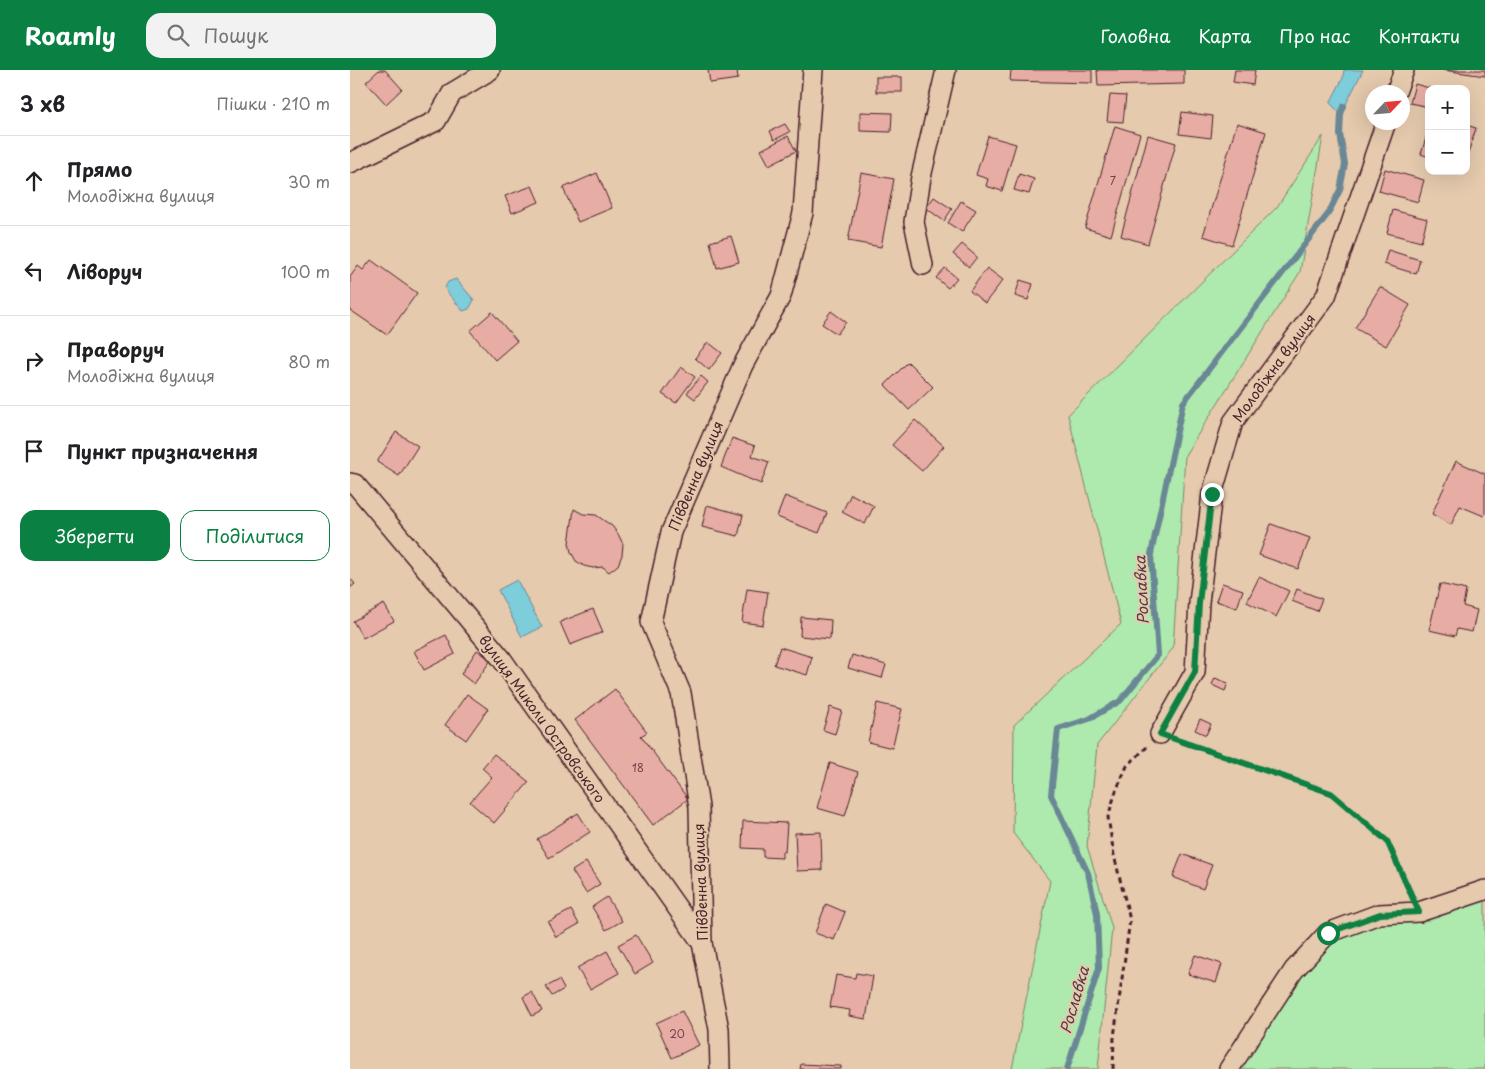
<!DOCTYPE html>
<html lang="uk">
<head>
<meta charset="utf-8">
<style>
  body { margin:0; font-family:"Playpen Sans",sans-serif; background:#f2f2f2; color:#202124 }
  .controls { position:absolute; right:15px; top:15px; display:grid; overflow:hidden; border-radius:10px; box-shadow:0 5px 20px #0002 }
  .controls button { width:45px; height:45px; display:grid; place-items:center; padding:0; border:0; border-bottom:1px solid #e0e0e0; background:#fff; color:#202124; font:25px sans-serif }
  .compass { position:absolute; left:1015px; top:15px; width:45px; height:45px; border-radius:50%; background:#fff; box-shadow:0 5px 20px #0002; rotate:64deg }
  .stop { position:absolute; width:15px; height:15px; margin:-11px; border:4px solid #0b8043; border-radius:50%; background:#fff }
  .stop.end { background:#0b8043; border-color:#fff; box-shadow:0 1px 5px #0008 }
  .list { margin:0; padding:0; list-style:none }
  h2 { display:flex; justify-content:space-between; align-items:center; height:65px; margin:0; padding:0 20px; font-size:21px }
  h2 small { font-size:16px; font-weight:400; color:#757577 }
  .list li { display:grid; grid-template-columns:32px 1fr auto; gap:15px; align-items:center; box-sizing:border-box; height:90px; padding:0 20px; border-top:1px solid #e0e0e0 }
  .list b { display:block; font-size:19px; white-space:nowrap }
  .list p { margin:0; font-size:16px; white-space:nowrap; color:#757577 }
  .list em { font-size:16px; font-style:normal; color:#757577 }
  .actions { display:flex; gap:10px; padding:15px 20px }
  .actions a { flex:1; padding:11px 0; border:1px solid #0b8043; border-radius:15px; text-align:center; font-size:18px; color:#0b8043 }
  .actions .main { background:#0b8043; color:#fff }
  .icon { flex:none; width:28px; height:28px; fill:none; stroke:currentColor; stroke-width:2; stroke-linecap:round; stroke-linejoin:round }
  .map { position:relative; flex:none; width:1135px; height:999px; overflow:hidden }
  header { display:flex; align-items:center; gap:30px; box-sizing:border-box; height:70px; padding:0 25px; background:#0b8043; color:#fff }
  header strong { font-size:24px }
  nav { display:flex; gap:28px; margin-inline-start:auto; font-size:18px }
  .search { width:350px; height:45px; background:#f2f2f2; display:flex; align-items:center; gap:12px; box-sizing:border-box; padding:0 18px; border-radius:15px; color:#757577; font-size:19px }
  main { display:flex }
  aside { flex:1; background:#fff }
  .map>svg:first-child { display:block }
</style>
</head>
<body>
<header>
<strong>Roamly</strong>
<div class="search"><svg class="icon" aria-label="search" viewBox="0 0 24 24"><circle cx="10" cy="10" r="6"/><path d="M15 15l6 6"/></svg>Пошук</div>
<nav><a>Головна</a><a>Карта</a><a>Про нас</a><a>Контакти</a></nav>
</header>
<main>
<aside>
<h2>3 хв<small>Пішки · 210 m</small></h2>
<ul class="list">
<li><svg class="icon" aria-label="ahead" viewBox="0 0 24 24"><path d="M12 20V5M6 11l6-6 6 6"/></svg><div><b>Прямо</b><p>Молодіжна вулиця</p></div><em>30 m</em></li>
<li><svg class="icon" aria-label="left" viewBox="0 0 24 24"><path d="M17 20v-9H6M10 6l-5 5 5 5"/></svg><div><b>Ліворуч</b></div><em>100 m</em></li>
<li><svg class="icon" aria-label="right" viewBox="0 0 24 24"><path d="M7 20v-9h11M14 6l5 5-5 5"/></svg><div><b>Праворуч</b><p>Молодіжна вулиця</p></div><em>80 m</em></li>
<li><svg class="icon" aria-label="arrive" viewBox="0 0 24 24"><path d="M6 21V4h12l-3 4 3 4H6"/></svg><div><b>Пункт призначення</b></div></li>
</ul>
<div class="actions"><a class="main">Зберегти</a><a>Поділитися</a></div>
</aside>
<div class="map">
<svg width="1135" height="999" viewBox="0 0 1135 999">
  <rect width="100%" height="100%" fill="#e5caad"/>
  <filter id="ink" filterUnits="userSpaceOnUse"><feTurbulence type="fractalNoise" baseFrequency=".02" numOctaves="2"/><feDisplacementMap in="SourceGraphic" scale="10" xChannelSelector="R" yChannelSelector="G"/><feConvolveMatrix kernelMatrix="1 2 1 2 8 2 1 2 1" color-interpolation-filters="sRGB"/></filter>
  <g filter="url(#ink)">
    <g fill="#aee9ae" stroke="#7c846c">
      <polygon points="973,66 950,202 835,385 823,578 747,675 737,776 762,858 748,999 662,999 700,811 663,763 664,655 771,554 718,345 927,137"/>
      <polygon points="1135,820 1135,999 879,999 978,863"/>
    </g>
    <g fill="#7ecddb" stroke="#698795">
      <polygon points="994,0 1013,0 991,44 980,33 993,8"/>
      <polygon points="106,209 124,230 119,239 113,241 98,223 95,218 98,212"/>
      <polygon points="167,510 192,557 172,567 148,520"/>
    </g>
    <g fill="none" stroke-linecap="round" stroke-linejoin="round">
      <polyline stroke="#698795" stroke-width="6" points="717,999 749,898 747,844 738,803 701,725 708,659 739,649 770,631 808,585 801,484 833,333 978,144 990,120 995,94 990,64 991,44 994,36"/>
    </g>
    <g fill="#e7ada5" stroke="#4a1f2b">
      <polygon points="29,0 35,0 52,19 36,34 16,12"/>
      <polygon points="358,0 387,0 388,9 360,13"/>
      <polygon points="661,0 742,0 742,13 660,11"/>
      <polygon points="747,0 834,0 834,14 748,16"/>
      <polygon points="885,0 905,0 903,15 883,12"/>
      <polygon points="1093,0 1135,0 1135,6"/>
      <rect x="526" y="7" width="26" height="15"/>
      <polygon points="1065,14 1083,19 1079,19 1079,37 1060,33"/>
      <polygon points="760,25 776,26 773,52 757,51"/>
      <polygon points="510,42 542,43 541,62 510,61"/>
      <polygon points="832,42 863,46 861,68 829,64"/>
      <polygon points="887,53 916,62 882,175 853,166"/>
      <polygon points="435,54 440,62 424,70 420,61"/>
      <polygon points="1116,55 1126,58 1116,90"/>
      <polygon points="765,56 790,64 761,166 735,158"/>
      <polygon points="1079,58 1079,87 1071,84"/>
      <polygon points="798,65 826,73 798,174 771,166"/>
      <polygon points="438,66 446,81 419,95 411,80"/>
      <polygon points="638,66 666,74 652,121 636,116 638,109 626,105"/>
      <polygon points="1035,99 1074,110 1068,132 1029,121"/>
      <polygon points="247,103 262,138 228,152 213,118"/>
      <polygon points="511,103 544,109 531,177 498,171"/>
      <polygon points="669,104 684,109 679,124 664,120"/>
      <polygon points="182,116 189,132 162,143 155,126"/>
      <polygon points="584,127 602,139 594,151 576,138"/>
      <polygon points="611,131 626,140 612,162 598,153"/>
      <polygon points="1043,140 1077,149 1071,172 1037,163"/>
      <polygon points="381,166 389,192 367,198 360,172"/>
      <polygon points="612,174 627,187 619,197 603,184"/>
      <polygon points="1038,180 1070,190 1066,204 1034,194"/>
      <polygon points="21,190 67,223 37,265 0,240 0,207 8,196 13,200"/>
      <polygon points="595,198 607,208 598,218 586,208"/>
      <polygon points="637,198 653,210 635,233 620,221"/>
      <polygon points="670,210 683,214 678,230 665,226"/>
      <polygon points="1030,217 1060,235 1036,276 1005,258"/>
      <polygon points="481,241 496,252 487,264 472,254"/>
      <polygon points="142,242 167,271 145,290 120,261"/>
      <polygon points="358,272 372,283 359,300 345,288"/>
      <polygon points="558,292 583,317 559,340 535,315"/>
      <polygon points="331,297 345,307 326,333 312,324"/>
      <polygon points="351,306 358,312 345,329 337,323"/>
      <polygon points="565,350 594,376 572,401 542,375"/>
      <polygon points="46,362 68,376 49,406 27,392"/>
      <polygon points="382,368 405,376 402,386 419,392 411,414 371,397"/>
      <polygon points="1106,391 1135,404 1135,443 1134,446 1110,436 1101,455 1082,444"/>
      <polygon points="501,424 524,436 515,454 492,442"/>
      <polygon points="435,426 477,443 469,463 427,447"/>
      <polygon points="357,435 393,445 388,466 352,457"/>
      <polygon points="224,439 233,444 246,445 262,456 268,464 273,474 272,485 268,495 259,502 253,497 243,498 234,496 226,491 221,482 219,473"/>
      <polygon points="921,454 960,468 948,499 909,485"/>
      <polygon points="909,507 939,521 926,547 897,532"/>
      <polygon points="0,508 5,514 0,518"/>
      <polygon points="872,513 893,520 887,538 866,531"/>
      <polygon points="1090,514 1116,520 1113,536 1127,540 1122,562 1107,559 1105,566 1079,560"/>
      <polygon points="397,519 418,522 413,555 392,552"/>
      <polygon points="947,519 972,529 967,541 942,531"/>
      <polygon points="34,534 44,551 13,568 3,551"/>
      <polygon points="243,539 253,562 220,575 210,552"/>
      <polygon points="451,547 481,550 480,569 450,566"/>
      <polygon points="96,565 105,584 74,600 64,581"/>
      <polygon points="430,577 462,587 457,605 424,595"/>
      <polygon points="127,580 141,590 124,614 111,604"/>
      <polygon points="502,585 536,595 532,608 498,598"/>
      <polygon points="865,608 878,613 875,621 862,615"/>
      <polygon points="265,619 297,662 291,666 338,729 303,755 225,650"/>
      <polygon points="117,624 138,639 116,670 95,655"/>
      <polygon points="527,633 552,639 542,678 518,672"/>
      <polygon points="480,637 492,641 485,664 473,660"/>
      <polygon points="850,649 861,654 856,665 845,660"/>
      <polygon points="144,684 179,712 144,753 120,732 142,707 132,698"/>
      <polygon points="480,693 508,702 495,746 467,738"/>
      <polygon points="228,743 240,762 199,788 187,769"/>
      <polygon points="393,751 437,753 435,782 432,781 432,788 413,787 413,779 392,778"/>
      <polygon points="471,762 472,800 447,801 445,763"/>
      <polygon points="832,784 862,795 853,819 823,807"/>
      <polygon points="236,792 250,814 236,823 222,801"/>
      <polygon points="257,827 272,851 256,860 242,837"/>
      <polygon points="476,834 495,842 484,870 465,863"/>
      <polygon points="221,840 229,854 206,867 198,852"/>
      <polygon points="286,865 303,893 285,904 268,875"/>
      <polygon points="257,881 269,903 240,919 227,898"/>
      <polygon points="845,885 872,894 866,913 838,904"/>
      <polygon points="506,903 523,906 516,949 499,946 500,940 480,937 486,905 505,908"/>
      <polygon points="209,910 214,919 202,926 196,917"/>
      <polygon points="182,922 192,941 182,946 173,927"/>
      <polygon points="332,941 349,975 322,988 306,953"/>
      <polygon points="451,994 491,996 491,999 450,999"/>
    </g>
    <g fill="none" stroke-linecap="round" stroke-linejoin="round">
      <defs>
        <g id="street">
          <polyline points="1046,22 1054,0"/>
          <polyline points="0,93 86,51 102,23 140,0"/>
          <polyline points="573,195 564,152 571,107 596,0"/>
          <polyline points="0,413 5,414 151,588 352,873"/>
          <polyline points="810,664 845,602 849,533 862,424 883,352 976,226 1036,52"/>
          <polyline points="370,999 369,959 352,873 349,737 331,623 301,552 321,462 393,295 431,226 453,143 463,0"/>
          <polyline points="879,999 944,900 978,863 1029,844 1069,842 1135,820"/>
        </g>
      </defs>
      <use href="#street" stroke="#4a1f2b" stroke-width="22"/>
      <g stroke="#4a1f2b" stroke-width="3" stroke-dasharray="5 4" stroke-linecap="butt">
        <polyline points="829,671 981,723 1037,771 1060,823"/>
        <polyline points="763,999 764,967 780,850 764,785 758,747 766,721 777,696 797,677"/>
      </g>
      <use href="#street" stroke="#e5caad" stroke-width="19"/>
    </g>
  </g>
  <g fill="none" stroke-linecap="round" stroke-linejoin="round" filter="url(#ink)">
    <polyline stroke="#0b8043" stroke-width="6" points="862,424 849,533 845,602 810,664 981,723 1037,771 1069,842 1030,844 978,863"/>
  </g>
  <g text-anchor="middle" stroke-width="4" stroke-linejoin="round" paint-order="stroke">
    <g font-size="11" fill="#71424a">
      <text x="763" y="115">7</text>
      <text x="288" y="702">18</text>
      <text x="327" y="968">20</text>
    </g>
    <g font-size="14" fill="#4a1f2b" stroke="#e5caad">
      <text transform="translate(924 298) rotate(-54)" y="5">Молодіжна вулиця</text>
      <text transform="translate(346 406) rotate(-67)" y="5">Південна вулиця</text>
      <text transform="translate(192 649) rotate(54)" y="5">вулиця Миколи Островського</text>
      <text transform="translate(351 812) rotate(-92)" y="5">Південна вулиця</text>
    </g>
    <g font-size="15" font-style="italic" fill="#523945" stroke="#e5caad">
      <text transform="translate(792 520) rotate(-93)" y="5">Рославка</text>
      <text transform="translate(725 930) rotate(-74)" y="5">Рославка</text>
    </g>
  </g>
</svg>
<div class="controls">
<button>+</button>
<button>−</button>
</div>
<svg class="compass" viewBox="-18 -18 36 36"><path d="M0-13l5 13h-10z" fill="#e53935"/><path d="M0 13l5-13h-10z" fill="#757577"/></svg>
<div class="stop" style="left:978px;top:863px"></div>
<div class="stop end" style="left:862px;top:424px"></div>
</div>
</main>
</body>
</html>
